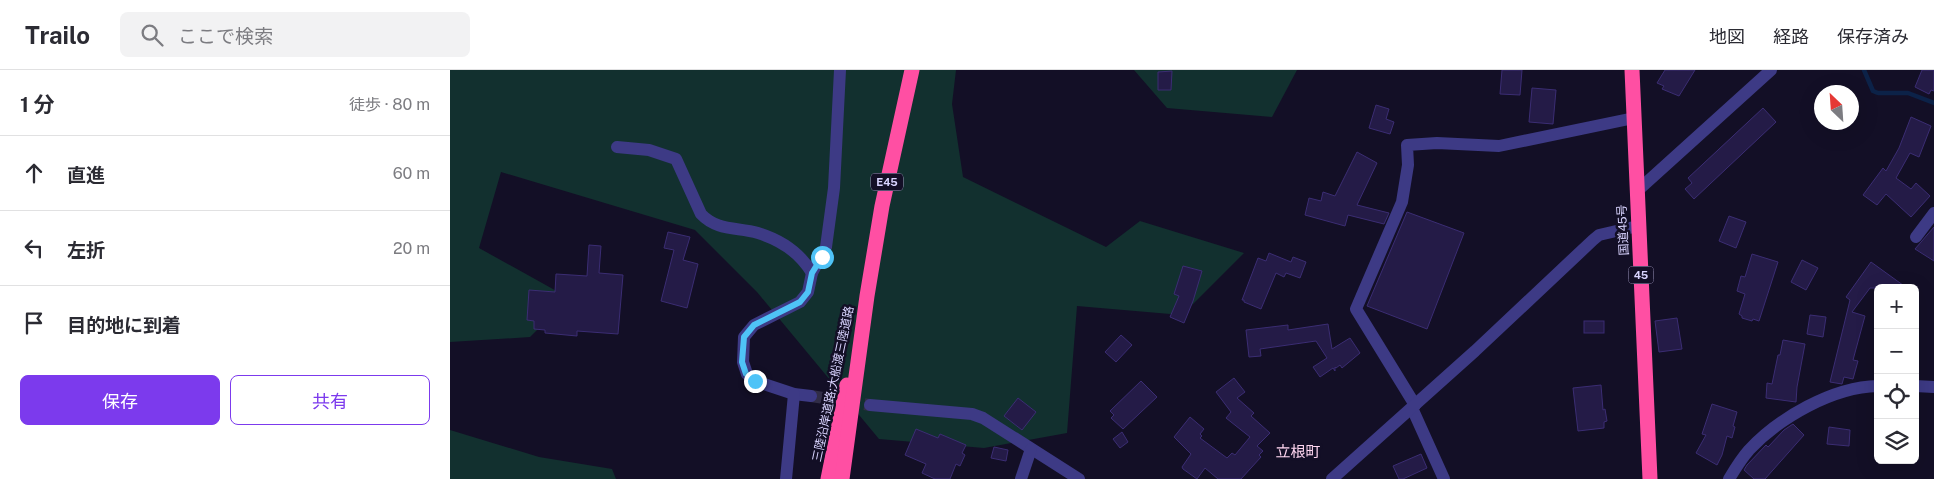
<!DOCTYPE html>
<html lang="ja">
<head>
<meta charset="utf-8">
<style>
  body { margin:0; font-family:"Public Sans","Noto Sans JP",sans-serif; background:#f2f2f3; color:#2b2b33 }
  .controls { position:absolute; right:15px; bottom:15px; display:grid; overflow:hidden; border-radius:8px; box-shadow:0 5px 20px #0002 }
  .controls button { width:45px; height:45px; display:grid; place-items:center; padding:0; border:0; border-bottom:1px solid #e1e1e2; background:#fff; color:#2b2b33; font:25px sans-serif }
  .compass { position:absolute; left:1364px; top:15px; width:45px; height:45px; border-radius:50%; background:#fff; box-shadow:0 5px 20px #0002; rotate:335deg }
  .stop { position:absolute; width:15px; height:15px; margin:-11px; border:4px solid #4fc3f7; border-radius:50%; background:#fff }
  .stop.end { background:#4fc3f7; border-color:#fff; box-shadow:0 1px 5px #0008 }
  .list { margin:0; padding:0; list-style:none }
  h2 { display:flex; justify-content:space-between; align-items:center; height:65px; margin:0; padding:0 20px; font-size:21px }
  h2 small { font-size:16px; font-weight:400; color:#7c7c81 }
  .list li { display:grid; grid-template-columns:32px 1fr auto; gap:15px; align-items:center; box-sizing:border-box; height:75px; padding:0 20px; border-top:1px solid #e1e1e2 }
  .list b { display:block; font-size:19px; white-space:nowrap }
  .list em { font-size:16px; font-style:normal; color:#7c7c81 }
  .actions { display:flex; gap:10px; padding:15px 20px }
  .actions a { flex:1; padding:11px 0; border:1px solid #7c3aed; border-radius:8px; text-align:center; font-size:18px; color:#7c3aed }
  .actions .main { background:#7c3aed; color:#fff }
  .icon { flex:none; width:28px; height:28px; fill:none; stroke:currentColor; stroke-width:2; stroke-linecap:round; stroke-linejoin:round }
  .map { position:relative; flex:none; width:1484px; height:409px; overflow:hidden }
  header { display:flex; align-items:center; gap:30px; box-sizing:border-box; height:70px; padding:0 25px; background:#fff; border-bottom:1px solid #e1e1e2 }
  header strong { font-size:24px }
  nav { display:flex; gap:28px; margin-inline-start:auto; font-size:18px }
  .search { width:350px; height:45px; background:#f2f2f3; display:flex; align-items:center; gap:12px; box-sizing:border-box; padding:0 18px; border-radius:8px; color:#7c7c81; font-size:19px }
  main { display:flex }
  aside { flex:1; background:#fff }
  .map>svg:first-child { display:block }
</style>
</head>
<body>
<header>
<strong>Trailo</strong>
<div class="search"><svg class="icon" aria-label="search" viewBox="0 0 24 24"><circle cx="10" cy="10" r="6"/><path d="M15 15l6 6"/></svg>ここで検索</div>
<nav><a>地図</a><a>経路</a><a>保存済み</a></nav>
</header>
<main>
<aside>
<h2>1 分<small>徒歩 · 80 m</small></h2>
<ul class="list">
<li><svg class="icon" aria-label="ahead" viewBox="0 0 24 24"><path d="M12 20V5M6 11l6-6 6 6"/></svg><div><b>直進</b></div><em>60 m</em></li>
<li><svg class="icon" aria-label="left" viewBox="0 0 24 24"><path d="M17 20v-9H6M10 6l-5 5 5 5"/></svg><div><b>左折</b></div><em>20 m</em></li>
<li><svg class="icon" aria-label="arrive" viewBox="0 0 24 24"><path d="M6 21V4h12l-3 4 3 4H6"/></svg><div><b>目的地に到着</b></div></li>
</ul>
<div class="actions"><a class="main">保存</a><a>共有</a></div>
</aside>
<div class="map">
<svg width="1484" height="409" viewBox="0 0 1484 409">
  <rect width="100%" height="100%" fill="#130f26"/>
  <g fill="#12302f">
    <polygon points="0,0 506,0 502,34 513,107 656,177 690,151 794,183 732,245 627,236 617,363 534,378 429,369 307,222 245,160 51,102 29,178 119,228 80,267 0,272"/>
    <polygon points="684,0 847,0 822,47 717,38"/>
    <polygon points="0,360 89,387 162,399 166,409 0,409"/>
  </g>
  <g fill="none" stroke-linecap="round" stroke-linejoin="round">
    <polyline stroke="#0c2248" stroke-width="4.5" points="1414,0 1423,21 1428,23 1458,23 1484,33"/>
  </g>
  <g fill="#241b47" stroke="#3b2d73">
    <polygon points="1052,0 1072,0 1070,25 1050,24"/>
    <polygon points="1215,0 1245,0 1229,26 1212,19 1214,16 1207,13"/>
    <polygon points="1472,0 1484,0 1484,21 1481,20 1479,24 1465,17"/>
    <polygon points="722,1 721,20 708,20 708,2"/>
    <polygon points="1082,18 1106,20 1103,54 1079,52"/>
    <polygon points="926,35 939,39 936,49 944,52 940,64 919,58"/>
    <polygon points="1313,38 1326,52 1244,129 1235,119 1242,113 1238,108"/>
    <polygon points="1461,47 1481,56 1469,87 1460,83 1446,108 1461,119 1466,113 1480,126 1461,147 1436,124 1427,135 1413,125 1433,98 1436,101 1449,78"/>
    <polygon points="907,82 927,93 907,135 939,143 934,154 898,145 895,156 855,145 859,128 871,131 873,122 885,126"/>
    <polygon points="957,142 1014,163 977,259 917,236"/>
    <polygon points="1279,146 1296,152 1286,178 1269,171"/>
    <polygon points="1484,157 1484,191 1465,179"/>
    <polygon points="218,162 240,167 233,190 248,194 237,238 211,231 224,180 214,178"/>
    <polygon points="139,175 151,176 149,203 173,205 168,264 127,261 127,266 95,263 95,260 84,259 84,251 77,250 79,220 105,222 106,204 137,206"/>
    <polygon points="819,183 841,192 843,187 856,192 850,208 836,203 834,207 826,203 811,239 794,232 794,230 792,230 808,188 816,191"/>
    <polygon points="1302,184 1328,192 1309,251 1303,249 1302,251 1292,248 1292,246 1289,244 1295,224 1287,221 1291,206 1295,207"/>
    <polygon points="1352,190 1368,198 1356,220 1341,212"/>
    <polygon points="1421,192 1457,218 1420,218 1402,242 1415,246 1403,290 1408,291 1403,309 1394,307 1392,314 1380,312 1400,230 1396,227"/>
    <polygon points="733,196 752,201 743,231 734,253 720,247 729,226 724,224"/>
    <polygon points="1360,245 1376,247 1373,267 1357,264"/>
    <polygon points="1227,248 1232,279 1209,282 1205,251"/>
    <rect x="1134" y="251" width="20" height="12"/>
    <polygon points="878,254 882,279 900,268 910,283 892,298 890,295 886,298 885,297 885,301 883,298 870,307 863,297 877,288 866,271 810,279 811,286 799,287 796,260 838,255 838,260"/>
    <polygon points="671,265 682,275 666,292 655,282"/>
    <polygon points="1333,270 1355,274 1347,317 1346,332 1316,328 1317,313 1322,314 1328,285 1330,285"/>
    <polygon points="784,308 795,322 787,328 804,343 801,346 820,363 807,376 813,381 809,385 811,387 791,409 768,409 755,398 747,409 733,399 732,397 741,384 724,367 740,347 754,359 750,364 752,366 750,368 777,388 782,383 785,385 800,367 776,348 781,342 766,322"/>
    <polygon points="691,311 707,327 673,359 661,348 664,345 660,341"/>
    <polygon points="1151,315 1153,340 1155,339 1157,351 1154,352 1154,358 1128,361 1123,318"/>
    <polygon points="568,328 586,342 572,360 554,346"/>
    <polygon points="1262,334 1287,342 1283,356 1285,357 1282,368 1277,366 1272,385 1267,395 1246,383 1256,365 1252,364"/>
    <polygon points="1343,354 1354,365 1315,409 1304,409 1294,400 1297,395 1316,375 1318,377 1334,360"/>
    <polygon points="1379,357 1400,360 1399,376 1377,374"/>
    <polygon points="466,359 488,368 490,364 516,375 512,383 515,385 510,396 506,394 500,409 485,409 472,403 476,394 455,385"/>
    <polygon points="672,362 678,372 670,378 663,369"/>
    <polygon points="544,377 558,380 556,391 541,388"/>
    <polygon points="971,384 977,398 953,409 949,409 943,396"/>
  </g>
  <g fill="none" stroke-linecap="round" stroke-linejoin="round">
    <polyline stroke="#312d47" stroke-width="12" stroke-dasharray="12 6" stroke-linecap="butt" points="361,326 420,335"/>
    <g stroke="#3d3a85" stroke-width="12">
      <path d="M167,77L199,80L226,89L251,144C267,161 287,157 308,163C331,170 350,183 362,203"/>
      <polyline points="1186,122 1321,0"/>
      <polyline points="1466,167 1484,143"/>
      <polyline points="1465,316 1484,317"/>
      <polyline points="361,326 344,324 305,311 297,304 293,292 294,267 304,255 350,232 358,222 362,203 376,177 384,118 390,0"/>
      <polyline points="420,335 522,344 533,348 629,409"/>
      <polyline points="965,335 906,239 952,132 958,95 957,75 987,73 1049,76 1184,48"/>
      <polyline points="962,338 994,409"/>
      <polyline points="336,409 344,324"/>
      <polyline points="571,409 581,379"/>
      <polyline points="882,409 1025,281 1143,170 1149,165 1188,156"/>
      <path d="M1279,409C1285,399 1291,389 1299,380C1329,348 1382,317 1428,316"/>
    </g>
    <g stroke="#ff4fa3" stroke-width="15">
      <polyline points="1182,0 1200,409"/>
      <polyline points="378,409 397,315"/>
      <polyline points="392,409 417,226 432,136 462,0"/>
    </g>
  </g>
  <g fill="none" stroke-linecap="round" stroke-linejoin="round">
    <polyline stroke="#4fc3f7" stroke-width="6" points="305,311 296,304 292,292 294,267 304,255 350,232 358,222 362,203 372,187"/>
  </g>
  <g text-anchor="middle" stroke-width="5" stroke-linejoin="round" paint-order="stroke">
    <g fill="#130f26" stroke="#9e99be" stroke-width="1">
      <rect x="421" y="103.5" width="32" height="17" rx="4"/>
      <rect x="1178.5" y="196.5" width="25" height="17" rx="4"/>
    </g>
    <g font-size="11" font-weight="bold" fill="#d9d4ff">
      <text x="437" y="116">E45</text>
      <text x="1191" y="209">45</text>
    </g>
    <g font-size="12" fill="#d9d4ff" stroke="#130f26">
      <text transform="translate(1173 160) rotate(-93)" y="4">国道45号</text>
      <text transform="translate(383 314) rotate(-78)" y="4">三陸沿岸道路;大船渡三陸道路</text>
    </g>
    <g font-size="15" fill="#ffd6f0" stroke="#130f26">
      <text x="848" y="387">立根町</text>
    </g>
  </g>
</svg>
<div class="controls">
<button>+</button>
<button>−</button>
<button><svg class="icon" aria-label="locate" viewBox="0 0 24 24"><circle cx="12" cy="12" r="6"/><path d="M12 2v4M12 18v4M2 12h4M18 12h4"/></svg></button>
<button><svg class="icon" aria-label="layers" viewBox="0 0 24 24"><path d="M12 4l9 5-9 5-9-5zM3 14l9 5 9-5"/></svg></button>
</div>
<svg class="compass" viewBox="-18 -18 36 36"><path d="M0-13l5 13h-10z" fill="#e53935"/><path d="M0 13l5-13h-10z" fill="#7c7c81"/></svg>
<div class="stop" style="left:372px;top:187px"></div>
<div class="stop end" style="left:305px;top:311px"></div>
</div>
</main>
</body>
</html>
